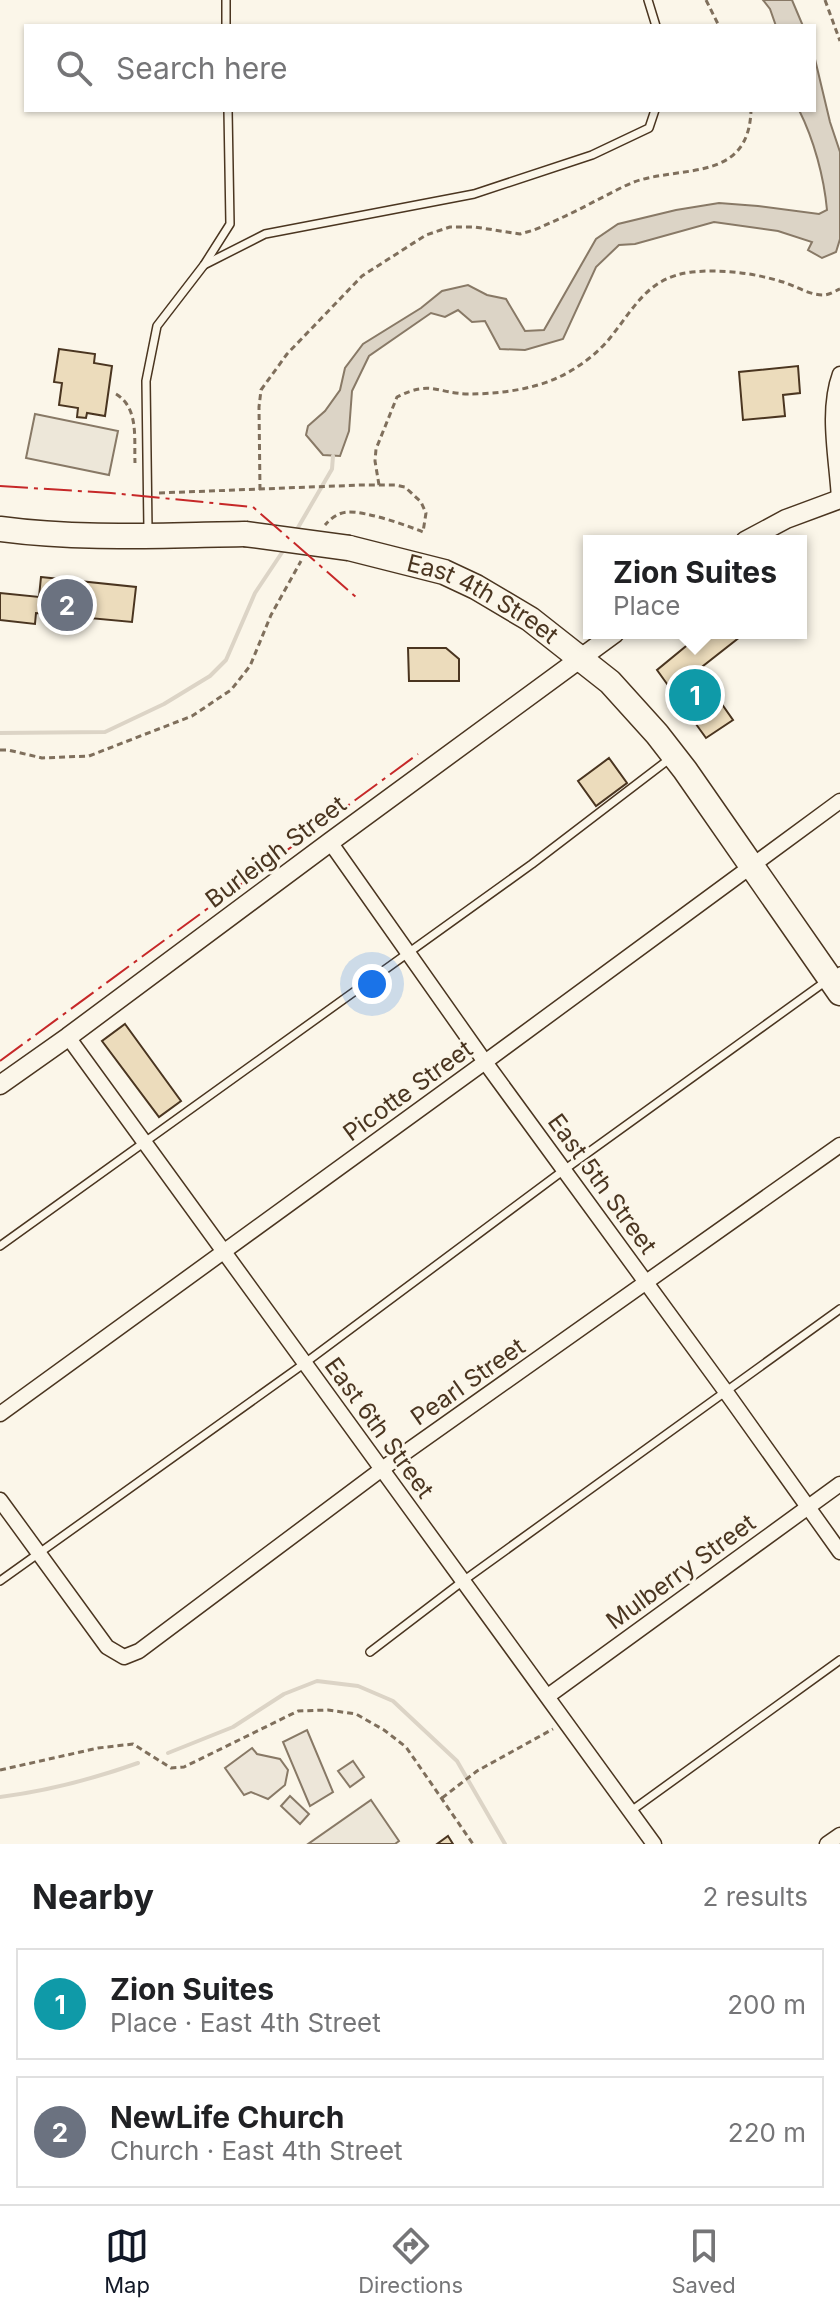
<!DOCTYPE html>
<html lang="en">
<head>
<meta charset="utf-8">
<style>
  body { margin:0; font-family:Inter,sans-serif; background:#f2f2f2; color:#202124 }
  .you { position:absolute; left:372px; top:984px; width:28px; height:28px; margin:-20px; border:6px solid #fff; border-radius:50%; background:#1a73e8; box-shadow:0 0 0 12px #1a73e833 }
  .badge { display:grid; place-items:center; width:52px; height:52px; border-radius:50%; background:#111827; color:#fff; font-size:26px; font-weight:700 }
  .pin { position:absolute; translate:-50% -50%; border:4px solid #fff; box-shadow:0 2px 8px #0006 }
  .popup { position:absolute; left:583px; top:535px; width:224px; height:104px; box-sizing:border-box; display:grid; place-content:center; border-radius:0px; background:#fff; filter:drop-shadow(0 2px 6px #0005); font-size:26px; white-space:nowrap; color:#757577 }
  .popup b { font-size:30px; color:#202124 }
  .popup::after { content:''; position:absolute; left:50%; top:100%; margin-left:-16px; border:16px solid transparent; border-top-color:#fff }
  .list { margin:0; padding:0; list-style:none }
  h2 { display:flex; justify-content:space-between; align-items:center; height:104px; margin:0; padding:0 32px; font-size:34px }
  h2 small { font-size:26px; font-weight:400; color:#757577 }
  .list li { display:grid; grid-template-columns:52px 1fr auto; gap:24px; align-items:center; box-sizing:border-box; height:112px; margin:0 16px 16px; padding:0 16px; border:2px solid #e0e0e0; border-radius:0px }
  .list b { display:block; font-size:30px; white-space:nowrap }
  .list p { margin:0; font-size:26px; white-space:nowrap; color:#757577 }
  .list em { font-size:26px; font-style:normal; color:#757577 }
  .icon { flex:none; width:44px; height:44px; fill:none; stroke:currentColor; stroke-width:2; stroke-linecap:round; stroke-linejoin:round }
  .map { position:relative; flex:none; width:840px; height:1844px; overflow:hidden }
  .search { position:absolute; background:#fff; box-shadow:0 2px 6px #0004; left:24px; right:24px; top:24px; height:88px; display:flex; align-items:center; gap:20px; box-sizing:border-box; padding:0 28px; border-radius:0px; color:#757577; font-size:30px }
  .sheet { height:360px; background:#fff }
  nav { display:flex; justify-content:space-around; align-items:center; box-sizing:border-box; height:112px; border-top:2px solid #e0e0e0; background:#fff; font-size:22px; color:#757577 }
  nav a { display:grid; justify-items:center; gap:4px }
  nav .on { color:#111827 }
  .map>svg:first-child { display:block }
</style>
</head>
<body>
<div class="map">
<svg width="840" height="1844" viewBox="0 0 840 1844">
  <rect width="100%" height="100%" fill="#fbf6e9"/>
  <g fill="#ede6d9" stroke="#887966" stroke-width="2">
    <polygon points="307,1730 333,1792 310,1806 283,1742"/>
    <polygon points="252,1748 257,1754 280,1759 288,1770 285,1785 268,1799 251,1792 244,1795 225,1768"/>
    <polygon points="353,1761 364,1777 350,1787 338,1771"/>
    <polygon points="290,1796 309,1814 300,1824 281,1806"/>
  </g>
  <g fill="#ede7d9" stroke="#887966" stroke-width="2">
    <polygon points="35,414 118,431 109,475 26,458"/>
    <polygon points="371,1800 399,1841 395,1844 308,1844"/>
  </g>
  <g fill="#dcd4c6" stroke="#887966" stroke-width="2">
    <polygon points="763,0 792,0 803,26 776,26 770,9"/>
    <path d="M814,55L830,122L840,152V239L836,252L822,258L808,250L812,242L778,231L714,222L635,244L619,245L596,267L563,339L525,350L500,349L485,321L472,322L458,310L445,317L431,313L369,356L352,391L349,431L340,456L323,455L306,435L308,426L325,411L340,390L345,368L363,344L421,308L442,291L468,285L487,295L506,299L525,331L544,330L596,239L618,224L676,210L719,203L758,206L819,214L827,210C824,177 814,140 799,110H814Z"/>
  </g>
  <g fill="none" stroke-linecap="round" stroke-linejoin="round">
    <g stroke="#dcd4c6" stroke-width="4">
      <polyline points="296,531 332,469 333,456"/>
      <polyline points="0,733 105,732 164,704 210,676 226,660 255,593 285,548"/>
      <polyline points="168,1753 233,1727 284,1694 317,1681 358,1686 393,1701 457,1761 505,1844"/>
      <path d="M0,1797C47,1791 93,1779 138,1763"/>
    </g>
  </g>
  <g fill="#ecdcbc" stroke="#4a3520" stroke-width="2">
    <polygon points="59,349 95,354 94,363 112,366 105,416 87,413 86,418 77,417 78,408 59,405 62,383 54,382"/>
    <polygon points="798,366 800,393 783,395 785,416 743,420 739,372"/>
    <polygon points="41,577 136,587 132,622 36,613 35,624 0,620 0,593 39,597"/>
    <polygon points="702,633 745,633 698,670 733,720 706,738 657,670"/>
    <polygon points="408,648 446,648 459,659 459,681 409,681"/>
    <polygon points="609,758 627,783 596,806 578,781"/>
    <polygon points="125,1024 181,1101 159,1117 102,1041"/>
    <polygon points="448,1836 453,1844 437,1844"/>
  </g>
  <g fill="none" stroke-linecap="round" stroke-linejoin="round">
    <defs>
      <g id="lane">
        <polyline points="226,0 226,26"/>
        <polyline points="648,0 656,26"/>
        <polyline points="204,265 265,234 474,194 592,155 649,128 655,110"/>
        <polyline points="148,530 146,381 157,326 204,265 230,224 228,110"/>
        <polyline points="0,1246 532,864 672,757"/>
        <polyline points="0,1581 305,1363 564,1170 840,971"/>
        <polyline points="370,1652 463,1581 840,1309"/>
        <polyline points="631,1811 840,1660"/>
      </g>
      <g id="street">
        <path d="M839,499C837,459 826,412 840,374"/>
        <polyline points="330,842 485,1062 726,1392 840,1552"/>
        <polyline points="68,1037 654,1844"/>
        <polyline points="0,1414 485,1062 840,801"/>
        <polyline points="0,1500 107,1647 124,1657 139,1651 382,1469 840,1145"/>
        <polyline points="548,1696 840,1484"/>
        <polyline points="827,1844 840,1835"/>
      </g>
      <g id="secondary">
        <polyline points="745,541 786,519 840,499"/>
        <polyline points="0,1085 68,1037 330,842 615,633"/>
      </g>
      <g id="highway">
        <path d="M0,529C81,540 164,535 245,534"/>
        <path id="s1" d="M349,548L444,572L476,587L530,619L610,682L657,734L685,770L840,993"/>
      </g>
    </defs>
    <use href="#lane" stroke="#4a3520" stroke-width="10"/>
    <use href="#street" stroke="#4a3520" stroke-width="17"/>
    <use href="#secondary" stroke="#4a3520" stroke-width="21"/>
    <use href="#highway" stroke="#4a3520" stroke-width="27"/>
    <g stroke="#7f6f5c" stroke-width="3" stroke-dasharray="6 4" stroke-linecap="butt">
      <polyline points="706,0 719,26"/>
      <polyline points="825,0 840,41"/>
      <path d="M116,394C139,408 134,438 135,463"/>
      <path d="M379,485L375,461L376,449L397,397C431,380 436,393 468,394C496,394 531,390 557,378C577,369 597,354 610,338C635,307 648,277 692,272C722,269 754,273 783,282C796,286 809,295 823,295C829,295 835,291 840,289"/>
      <path d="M260,490L259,407L261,390L287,354L362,276L426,235L450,227H475L520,234L534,230C555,221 575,212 595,201C608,195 621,187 634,182C681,165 749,183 751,110"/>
      <path d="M159,493L361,485H395L405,487L421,502L426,513L423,532C406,525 366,511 347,512C338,513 331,518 325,525"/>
      <polyline points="0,750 8,750 42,758 89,756 192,716 231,690 250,666 271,615 301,561"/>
      <polyline points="0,1770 98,1748 133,1744 171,1768 184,1767 298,1711 328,1710 356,1714 384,1730 406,1747 473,1844"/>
      <polyline points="442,1798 477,1771 553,1729"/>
    </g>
    <use href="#lane" stroke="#fbf6e9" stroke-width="7"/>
    <use href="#street" stroke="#fbf6e9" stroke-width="14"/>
    <use href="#secondary" stroke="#fbf6e9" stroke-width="18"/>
    <use href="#highway" stroke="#fbf6e9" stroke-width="24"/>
    <defs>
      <polyline id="highway-bridge" points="245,534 349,548"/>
    </defs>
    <use href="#highway-bridge" stroke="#4a3520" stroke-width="27" stroke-linecap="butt"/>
    <use href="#highway-bridge" stroke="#fbf6e9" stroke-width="24"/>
    <g stroke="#c62828" stroke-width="2" stroke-dasharray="28 6 4 6" stroke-linecap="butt">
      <polyline points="0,486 111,493 253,507 357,598"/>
      <polyline points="0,1061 418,754"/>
    </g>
  </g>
  <g text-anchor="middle" stroke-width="6" stroke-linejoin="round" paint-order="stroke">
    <g font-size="24" fill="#4a3520" stroke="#fbf6e9">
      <text dy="8" stroke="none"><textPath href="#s1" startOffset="144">East 4th Street</textPath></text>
      <text transform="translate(276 852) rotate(-37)" y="8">Burleigh Street</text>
      <text transform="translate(408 1091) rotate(-36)" y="8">Picotte Street</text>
      <text transform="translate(602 1184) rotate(54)" y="8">East 5th Street</text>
      <text transform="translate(468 1382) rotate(-35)" y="8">Pearl Street</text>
      <text transform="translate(379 1428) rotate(54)" y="8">East 6th Street</text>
      <text transform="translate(681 1572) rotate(-36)" y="8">Mulberry Street</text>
    </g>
  </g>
</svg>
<div class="you"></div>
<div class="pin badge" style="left:695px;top:695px;background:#0f9aa8">1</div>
<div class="popup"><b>Zion Suites</b>Place</div>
<div class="pin badge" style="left:67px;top:605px;background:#6b7280">2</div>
<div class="search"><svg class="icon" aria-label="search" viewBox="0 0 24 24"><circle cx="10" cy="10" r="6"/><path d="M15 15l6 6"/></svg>Search here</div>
</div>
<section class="sheet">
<h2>Nearby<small>2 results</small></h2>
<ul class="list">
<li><span class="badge" style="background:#0f9aa8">1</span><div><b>Zion Suites</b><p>Place · East 4th Street</p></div><em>200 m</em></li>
<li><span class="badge" style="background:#6b7280">2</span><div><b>NewLife Church</b><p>Church · East 4th Street</p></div><em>220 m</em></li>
</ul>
</section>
<nav>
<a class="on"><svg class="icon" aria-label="map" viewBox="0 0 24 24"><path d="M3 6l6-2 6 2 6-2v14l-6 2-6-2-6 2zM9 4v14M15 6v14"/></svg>Map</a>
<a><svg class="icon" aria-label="directions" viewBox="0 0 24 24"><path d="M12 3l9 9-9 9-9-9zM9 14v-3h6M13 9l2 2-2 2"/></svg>Directions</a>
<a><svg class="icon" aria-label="saved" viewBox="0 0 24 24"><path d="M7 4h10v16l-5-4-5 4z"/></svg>Saved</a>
</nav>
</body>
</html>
